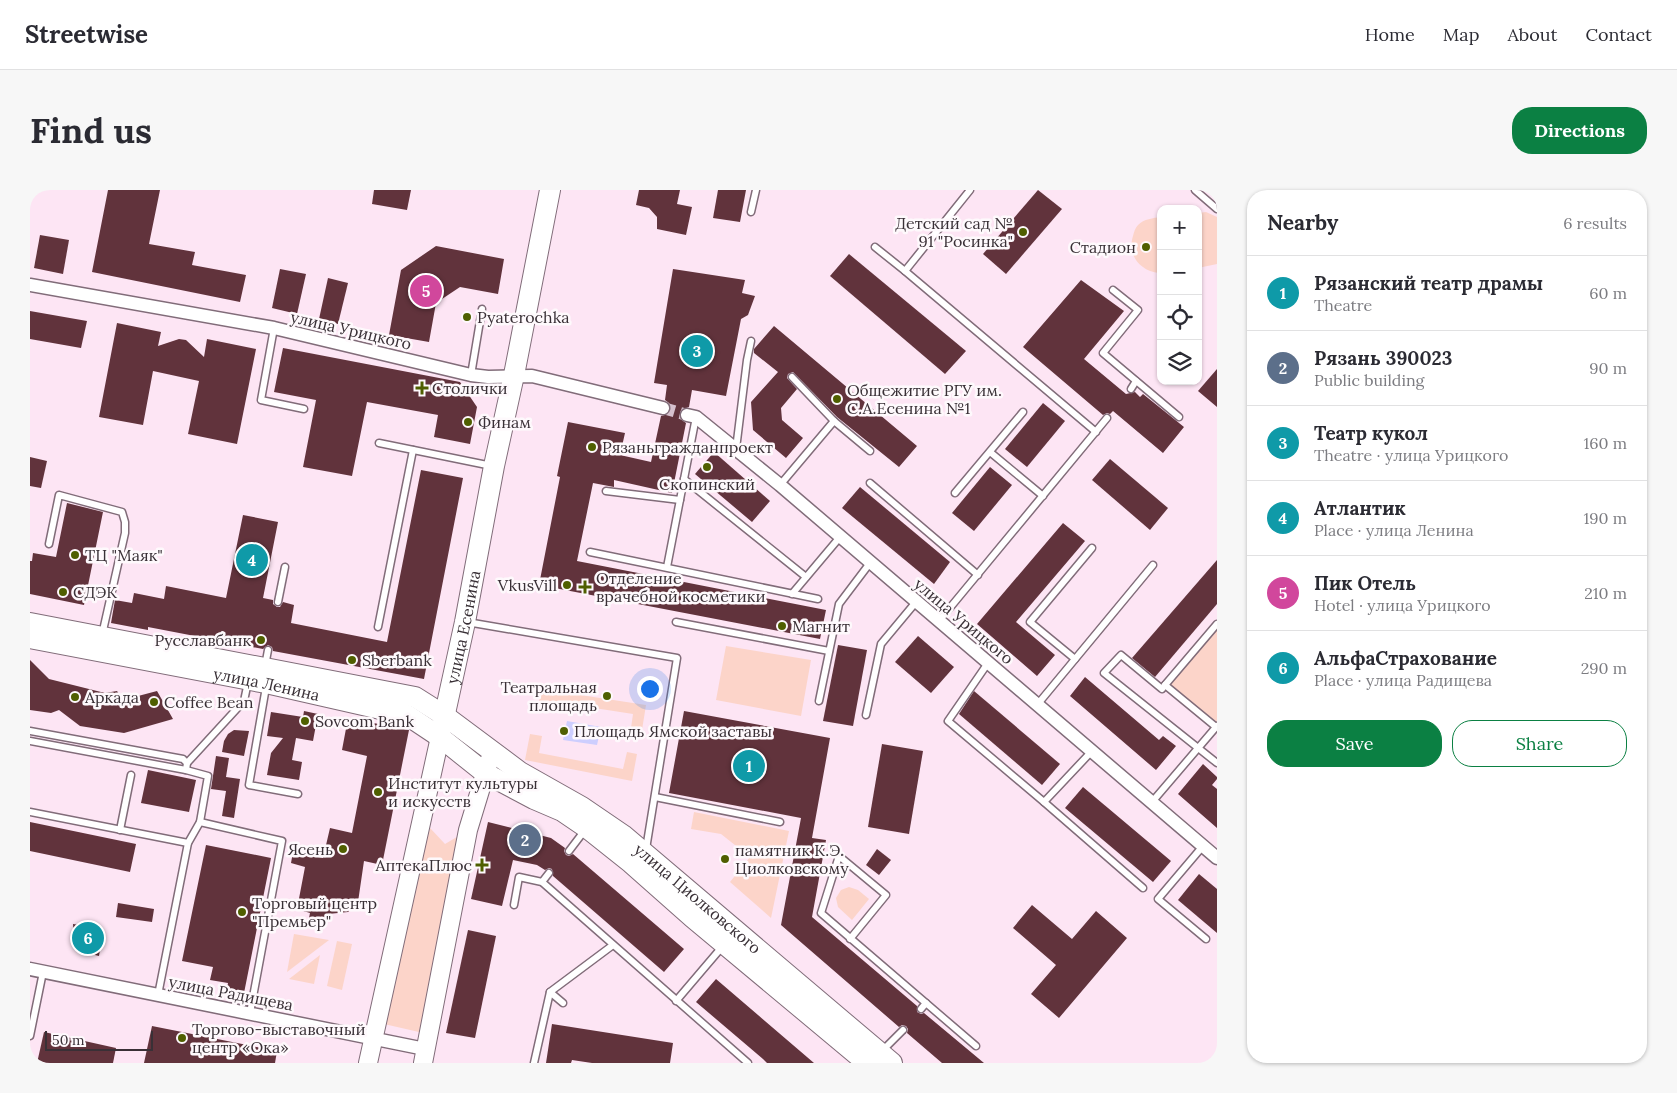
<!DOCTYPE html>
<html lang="en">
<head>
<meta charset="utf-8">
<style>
  body { margin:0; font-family:Lora,serif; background:#f7f7f7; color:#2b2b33 }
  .controls { position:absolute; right:15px; top:15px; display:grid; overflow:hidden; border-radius:10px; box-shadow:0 1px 4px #0004 }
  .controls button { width:45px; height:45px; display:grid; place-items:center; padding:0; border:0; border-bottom:1px solid #e1e1e2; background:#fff; color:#2b2b33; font:25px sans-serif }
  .scale { position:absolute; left:15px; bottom:12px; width:108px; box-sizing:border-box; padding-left:5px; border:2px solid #393036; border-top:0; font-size:14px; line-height:18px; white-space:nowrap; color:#393036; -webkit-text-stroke:4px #fef9fc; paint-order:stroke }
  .you { position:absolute; left:619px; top:498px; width:18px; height:18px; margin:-12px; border:4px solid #fff; border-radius:50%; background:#1a73e8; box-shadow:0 0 0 8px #1a73e833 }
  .badge { display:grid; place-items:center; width:32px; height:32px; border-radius:50%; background:#0b8043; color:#fff; font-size:16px; font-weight:700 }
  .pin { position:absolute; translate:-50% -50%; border:2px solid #fff; box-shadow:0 1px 5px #0006 }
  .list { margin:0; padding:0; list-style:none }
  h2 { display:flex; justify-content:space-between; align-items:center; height:65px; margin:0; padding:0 20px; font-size:21px }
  h2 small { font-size:16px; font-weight:400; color:#7c7c81 }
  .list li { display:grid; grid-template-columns:32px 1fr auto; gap:15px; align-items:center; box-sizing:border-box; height:75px; padding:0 20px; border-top:1px solid #e1e1e2 }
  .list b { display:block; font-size:19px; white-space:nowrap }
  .list p { margin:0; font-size:16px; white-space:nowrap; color:#7c7c81 }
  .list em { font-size:16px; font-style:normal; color:#7c7c81 }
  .actions { display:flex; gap:10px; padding:15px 20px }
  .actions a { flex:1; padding:11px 0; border:1px solid #0b8043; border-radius:20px; text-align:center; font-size:18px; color:#0b8043 }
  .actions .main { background:#0b8043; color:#fff }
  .icon { flex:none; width:28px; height:28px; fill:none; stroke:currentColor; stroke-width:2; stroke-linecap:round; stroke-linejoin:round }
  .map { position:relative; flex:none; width:1187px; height:873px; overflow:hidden; border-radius:20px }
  header { display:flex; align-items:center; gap:30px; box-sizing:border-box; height:70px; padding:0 25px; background:#fff; border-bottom:1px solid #e1e1e2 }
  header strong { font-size:24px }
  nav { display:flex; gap:28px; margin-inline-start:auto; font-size:18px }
  .intro { display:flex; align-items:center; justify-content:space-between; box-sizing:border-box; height:120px; padding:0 30px }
  h1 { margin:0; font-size:35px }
  .button { padding:12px 22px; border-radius:20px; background:#0b8043; color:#fff; font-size:18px; font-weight:700 }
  main { display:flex; gap:30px; padding:0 30px }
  aside { flex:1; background:#fff; border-radius:20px; box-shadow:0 1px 4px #0004 }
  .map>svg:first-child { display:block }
</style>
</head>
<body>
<header>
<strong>Streetwise</strong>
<nav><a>Home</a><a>Map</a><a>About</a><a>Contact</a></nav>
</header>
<div class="intro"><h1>Find us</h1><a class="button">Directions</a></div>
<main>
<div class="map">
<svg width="1187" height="873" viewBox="0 0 1187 873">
  <rect width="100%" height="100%" fill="#fde5f4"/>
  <g fill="#fcd4c9">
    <polygon points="1176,22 1187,27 1187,74 1168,78 1168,23"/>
    <path d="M1131,27V82L1129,83C1110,81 1097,65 1103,46C1104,42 1105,38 1108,35C1114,29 1123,28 1131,27Z"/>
    <polygon points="1187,438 1187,531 1185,533 1139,495"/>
    <polygon points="696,456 781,470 771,526 686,510"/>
    <polygon points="511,499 616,515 612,540 601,538 603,524 519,511 516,523 507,522"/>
    <polygon points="500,544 512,546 509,563 593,579 597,562 607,564 602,591 495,570"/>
    <polygon points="664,622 759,641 741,728 700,692 720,667 691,644 661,639"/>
    <polygon points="400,638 415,654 432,644 389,842 354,834"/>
    <polygon points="819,697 828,700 839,709 822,730 808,717 806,708 811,700"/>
    <polygon points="264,744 299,750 257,782"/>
    <polygon points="307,751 322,754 312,800 297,796"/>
    <polygon points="290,765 284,794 259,789"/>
  </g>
  <polygon fill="#cdcefe" points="537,531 571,537 567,555 533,550"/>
  <g fill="#61333c">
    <polygon points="78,0 130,0 119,54 165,62 162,75 216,85 210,112 62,82"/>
    <polygon points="344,0 381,0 377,20 342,14"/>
    <polygon points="609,0 650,0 647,14 662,17 656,45 627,39 627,27 619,18 606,15"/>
    <polygon points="688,0 716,0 710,32 683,28"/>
    <polygon points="1008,0 1032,19 976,84 953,64"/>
    <polygon points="10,45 39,50 33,84 4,78"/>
    <polygon points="406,56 474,69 468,104 430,97 406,113 399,152 359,145 371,80"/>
    <polygon points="819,64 936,161 915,184 800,86"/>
    <polygon points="250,79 276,84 267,124 242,118"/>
    <polygon points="643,79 715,90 712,103 725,106 718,125 711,129 696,206 662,200 659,217 651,220 649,228 656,233 642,303 584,290 584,297 563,293 547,371 796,420 790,449 509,395 530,287 527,286 538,232 595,243 590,265 621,272 631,226 638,224 641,219 639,213 635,210 637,195 624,193"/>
    <polygon points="298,88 318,93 308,134 289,129"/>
    <polygon points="1051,90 1094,121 1054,169 1096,204 1105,202 1110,207 1113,204 1154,237 1133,263 1083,221 1080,224 1077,223 1073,225 993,157"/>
    <polygon points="0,121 57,131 51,158 0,149"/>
    <polygon points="87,133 131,142 128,156 149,149 156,150 174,167 177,149 226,159 207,254 158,244 169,191 123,181 113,235 69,227"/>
    <polygon points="744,136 887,256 869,277 807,227 763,182 758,184 757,188 767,199 751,218 752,230 773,248 756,268 723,240 721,212 748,182 724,163 724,159"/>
    <polygon points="253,158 430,192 447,217 440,254 404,247 408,225 337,212 322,286 273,277 286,210 244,202"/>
    <polygon points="1187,179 1187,217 1168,201"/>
    <polygon points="1013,213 1035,231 997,277 975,259"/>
    <polygon points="684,262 740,311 722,332 665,284"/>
    <polygon points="0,267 17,271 11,298 0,296"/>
    <polygon points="1080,269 1138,318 1120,340 1062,290"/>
    <polygon points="960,277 982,295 944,341 922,323"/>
    <polygon points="391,280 433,288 394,489 243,461 242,457 238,455 233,459 118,437 118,440 81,433 85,410 102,413 104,403 134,409 136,396 196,408 213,325 248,332 233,408 243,410 243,414 247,417 250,417 253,412 264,415 261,433 357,452"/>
    <polygon points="830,297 920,372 904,394 812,318"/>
    <polygon points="37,313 73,322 54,415 0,404 0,371 2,371 3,363 26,367"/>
    <polygon points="1033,333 1055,351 986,432 1025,465 1007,486 947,434"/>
    <polygon points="1187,370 1187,414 1125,487 1102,468"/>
    <polygon points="888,446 924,477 901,503 865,472"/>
    <polygon points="808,455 837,460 823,536 793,531"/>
    <polygon points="0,470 19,489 75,503 87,501 93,510 127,501 143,529 94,543 50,536 29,520 21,523 0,520"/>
    <polygon points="1055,487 1129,550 1133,546 1146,556 1126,580 1040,506"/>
    <polygon points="944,501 1030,574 1012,595 929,524"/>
    <polygon points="274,521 288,524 283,551 266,548 262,570 272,572 269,590 237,585 241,563 253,548 237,546 241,522 273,527"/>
    <polygon points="654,521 800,548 782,648 796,650 782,727 887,816 887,822 891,824 894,823 954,873 912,873 877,843 878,839 876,836 872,835 869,837 751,735 771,628 639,603"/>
    <polygon points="318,528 379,540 352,675 334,671 328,712 318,722 298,724 296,731 279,728 280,723 267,719 275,677 261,673 263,662 293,668 300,638 322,643 337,566 312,560"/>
    <polygon points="204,540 219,541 214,566 192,562 194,551 198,544"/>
    <polygon points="852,554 893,561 879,644 838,637"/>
    <polygon points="186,566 199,568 196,587 210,589 204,628 192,626 196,601 181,599"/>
    <polygon points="1173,574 1187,587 1187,589 1182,595 1187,599 1187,638 1148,604"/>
    <polygon points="118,580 166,590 159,622 111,613"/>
    <polygon points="1053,597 1141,671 1123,692 1035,618"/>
    <polygon points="0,632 106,654 100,682 0,661"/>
    <polygon points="458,632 521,648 535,658 534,661 536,665 539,666 543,664 654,759 634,782 523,686 522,679 519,678 515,680 507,675 483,670 472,716 441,709"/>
    <polygon points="176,655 241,668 213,808 196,804 198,793 180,790 183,777 152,771"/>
    <polygon points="847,659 861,670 849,685 836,675"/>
    <polygon points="1169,684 1187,699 1187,743 1148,710"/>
    <polygon points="88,713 124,719 122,732 86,727"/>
    <polygon points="1002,715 1042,749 1066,721 1097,748 1029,828 1001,804 1026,775 983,738"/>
    <polygon points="43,734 73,739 69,766 57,763 46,751 44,745"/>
    <polygon points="438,740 466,746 445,848 416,843"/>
    <polygon points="686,789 784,873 737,873 733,869 666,812"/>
    <polygon points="522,834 643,853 640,873 562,873 542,870 541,873 516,873"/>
    <polygon points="122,836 247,861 245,873 114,873"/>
    <polygon points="14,842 86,858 83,873 7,873"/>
  </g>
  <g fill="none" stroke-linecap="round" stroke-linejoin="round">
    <polyline stroke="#d6c1ce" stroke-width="12" stroke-dasharray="12 6" stroke-linecap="butt" points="633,218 657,225"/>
    <defs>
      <g id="service">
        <polyline points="1165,0 1187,19"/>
        <polyline points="721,22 726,0"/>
        <polyline points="845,57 875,81 1066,242"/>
        <polyline points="875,81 940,0"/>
        <polyline points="1083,100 1108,120 1073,163 1149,227"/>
        <polyline points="244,138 231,210 274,219"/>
        <polyline points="441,185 452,119"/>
        <polyline points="762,187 804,231"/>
        <polyline points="1101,199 1106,191"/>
        <polyline points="349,253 462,276"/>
        <polyline points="706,259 717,170 721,151"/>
        <polyline points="960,262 1013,306"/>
        <polyline points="654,289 776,387"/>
        <polyline points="840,293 948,385"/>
        <polyline points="750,295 804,231 840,261"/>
        <polyline points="576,301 650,310"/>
        <polyline points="925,303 993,222"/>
        <polyline points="19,354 29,305 92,322 95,332 95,343 72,445"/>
        <polyline points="560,362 788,409"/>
        <polyline points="637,377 666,227"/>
        <polyline points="762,404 810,347"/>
        <polyline points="248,412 255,377"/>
        <polyline points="909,431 1077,228"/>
        <polyline points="437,432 647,468 616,659"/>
        <polyline points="646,432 799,461"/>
        <polyline points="348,437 383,260"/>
        <polyline points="1045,469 1000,432 1062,358"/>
        <polyline points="958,473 918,531 1014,612 1062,561"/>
        <polyline points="235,476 238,460"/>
        <polyline points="1135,495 1132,499 1091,465 1074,483 1187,573"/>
        <polyline points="236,497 219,595 268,604"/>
        <polyline points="789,511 809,414 840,373"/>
        <polyline points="1007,515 1123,375"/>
        <polyline points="836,525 851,454 886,412"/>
        <polyline points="1186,537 1135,495 1187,434"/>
        <polyline points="0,541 153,569 157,573 156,580"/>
        <polyline points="0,551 156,580 178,586 170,632 158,653 128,805"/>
        <polyline points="157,573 214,511 218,492"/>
        <polyline points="625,607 750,632"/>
        <polyline points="1014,612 1113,698"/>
        <polyline points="1122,612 1187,536"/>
        <polyline points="0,622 158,653"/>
        <polyline points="170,632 252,651 220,823"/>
        <polyline points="90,640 101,585"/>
        <polyline points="1173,656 1128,709 1176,749"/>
        <polyline points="539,661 555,640"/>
        <polyline points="512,692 519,683"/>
        <polyline points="484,715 489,687 512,692 718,873"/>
        <polyline points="820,749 856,705 809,666 791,723 946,856"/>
        <polyline points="520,802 583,755"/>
        <polyline points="646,811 692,757"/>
        <polyline points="891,819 896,813"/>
        <polyline points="0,846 13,782"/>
        <polyline points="853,860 873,840"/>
        <polyline points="504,873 520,802 533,813"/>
      </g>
      <g id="minor">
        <polyline points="0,95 244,138 441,185 458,187 502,186 633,218"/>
        <polyline points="657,225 666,227 750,295 1187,668"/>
        <polyline points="0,779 395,859"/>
      </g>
      <g id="secondary">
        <polyline points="338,873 410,547"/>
        <polyline points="393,873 438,640 459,571"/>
      </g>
      <g id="primary">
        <path id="s1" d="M0,433L385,507L415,526L490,582L552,617L593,645L862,873"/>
        <path id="s2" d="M0,448L236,493L377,525L410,547L455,583L504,609L532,621L557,638L601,673L662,727L837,873"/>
        <path id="s3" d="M412,537L435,432L464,276L484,185L520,0"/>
      </g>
    </defs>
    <use href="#service" stroke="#816c79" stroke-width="9"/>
    <use href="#minor" stroke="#816c79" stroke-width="15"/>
    <use href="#secondary" stroke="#816c79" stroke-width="20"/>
    <use href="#primary" stroke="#816c79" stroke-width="22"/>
    <use href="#service" stroke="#fff" stroke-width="6"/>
    <use href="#minor" stroke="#fff" stroke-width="12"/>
    <use href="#secondary" stroke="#fff" stroke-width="18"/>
    <use href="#primary" stroke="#fff" stroke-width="20"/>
  </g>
  <g fill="#4f5f00" stroke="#fef9fc" stroke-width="2">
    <circle cx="993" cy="42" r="5"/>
    <circle cx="1116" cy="57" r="5"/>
    <circle cx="437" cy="127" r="5"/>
    <path d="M389.5 190.5h5v5h5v5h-5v5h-5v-5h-5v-5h5z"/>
    <circle cx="807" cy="209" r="5"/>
    <circle cx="438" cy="232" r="5"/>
    <circle cx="562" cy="257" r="5"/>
    <circle cx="677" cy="277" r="5"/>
    <circle cx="45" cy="365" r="5"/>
    <circle cx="537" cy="395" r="5"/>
    <path d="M552.5 389.5h5v5h5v5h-5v5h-5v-5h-5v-5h5z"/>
    <circle cx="33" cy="402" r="5"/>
    <circle cx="752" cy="436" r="5"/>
    <circle cx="231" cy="450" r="5"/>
    <circle cx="322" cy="470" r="5"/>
    <circle cx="577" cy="506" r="5"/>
    <circle cx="45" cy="507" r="5"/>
    <circle cx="124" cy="512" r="5"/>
    <circle cx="275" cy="531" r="5"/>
    <circle cx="534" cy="541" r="5"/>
    <circle cx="348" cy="602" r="5"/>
    <circle cx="313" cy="659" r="5"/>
    <circle cx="695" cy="669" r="5"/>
    <path d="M449.5 667.5h5v5h5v5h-5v5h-5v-5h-5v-5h5z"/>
    <circle cx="212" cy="722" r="5"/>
    <circle cx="152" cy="848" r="5"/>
  </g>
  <g text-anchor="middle" stroke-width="5" stroke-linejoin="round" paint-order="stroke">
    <g font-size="16" fill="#393036" stroke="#fef9fc" text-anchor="start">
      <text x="983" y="39" text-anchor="end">Детский сад №<tspan x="983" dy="18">91 "Росинка"</tspan></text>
      <text x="1106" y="63" text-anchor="end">Стадион</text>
      <text x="447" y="133">Pyaterochka</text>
      <text x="402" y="204">Столички</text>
      <text x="817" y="206">Общежитие РГУ им.<tspan x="817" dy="18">С.А.Есенина №1</tspan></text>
      <text x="448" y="238">Финам</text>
      <text x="572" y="263">Рязаньгражданпроект</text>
      <text x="677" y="300" text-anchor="middle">Скопинский</text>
      <text x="55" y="371">ТЦ "Маяк"</text>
      <text x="566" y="394">Отделение<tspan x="566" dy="18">врачебной косметики</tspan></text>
      <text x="527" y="401" text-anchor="end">VkusVill</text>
      <text x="43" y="408">СДЭК</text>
      <text x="762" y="442">Магнит</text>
      <text x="221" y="456" text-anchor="end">Русславбанк</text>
      <text x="332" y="476">Sberbank</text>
      <text x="567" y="503" text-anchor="end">Театральная<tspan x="567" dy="18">площадь</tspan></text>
      <text x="55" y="513">Аркада</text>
      <text x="134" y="518">Coffee Bean</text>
      <text x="285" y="537">Sovcom Bank</text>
      <text x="544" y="547">Площадь Ямской заставы</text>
      <text x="358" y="599">Институт культуры<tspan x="358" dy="18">и искусств</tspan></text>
      <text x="303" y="665" text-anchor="end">Ясень</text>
      <text x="705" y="666">памятник К.Э.<tspan x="705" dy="18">Циолковскому</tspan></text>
      <text x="442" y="681" text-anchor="end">АптекаПлюс</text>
      <text x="222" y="719">Торговый центр<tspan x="222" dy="18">"Премьер"</tspan></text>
      <text x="162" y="845">Торгово-выставочный<tspan x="162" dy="18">центр «Ока»</tspan></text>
    </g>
    <g font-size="16" fill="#393036" stroke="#fef9fc">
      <text transform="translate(321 140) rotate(13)" y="6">улица Урицкого</text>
      <text transform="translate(934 431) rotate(40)" y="6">улица Урицкого</text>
      <text dy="6" stroke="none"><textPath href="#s3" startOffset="102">улица Есенина</textPath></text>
      <text dy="6" stroke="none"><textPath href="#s2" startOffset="241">улица Ленина</textPath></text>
      <text dy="6" stroke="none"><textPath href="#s1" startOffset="740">улица Циолковского</textPath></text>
      <text transform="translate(201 803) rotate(11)" y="6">улица Радищева</text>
    </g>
  </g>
</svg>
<div class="controls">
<button>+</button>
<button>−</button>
<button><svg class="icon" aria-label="locate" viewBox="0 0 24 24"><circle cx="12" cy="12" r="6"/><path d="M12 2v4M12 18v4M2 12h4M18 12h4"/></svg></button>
<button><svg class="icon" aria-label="layers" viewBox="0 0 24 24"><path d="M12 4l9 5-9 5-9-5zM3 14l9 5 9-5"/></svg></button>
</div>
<div class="scale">50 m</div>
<div class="you"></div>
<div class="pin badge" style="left:719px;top:576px;background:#0f9aa8">1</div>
<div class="pin badge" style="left:495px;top:650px;background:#5c6f8a">2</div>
<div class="pin badge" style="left:667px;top:161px;background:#0f9aa8">3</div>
<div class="pin badge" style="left:222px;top:370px;background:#0f9aa8">4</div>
<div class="pin badge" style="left:396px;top:101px;background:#d1479c">5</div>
<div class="pin badge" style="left:58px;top:748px;background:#0f9aa8">6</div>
</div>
<aside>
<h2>Nearby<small>6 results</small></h2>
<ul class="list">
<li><span class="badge" style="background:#0f9aa8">1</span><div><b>Рязанский театр драмы</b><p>Theatre</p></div><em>60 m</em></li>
<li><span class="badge" style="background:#5c6f8a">2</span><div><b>Рязань 390023</b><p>Public building</p></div><em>90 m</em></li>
<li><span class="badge" style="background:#0f9aa8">3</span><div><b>Театр кукол</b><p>Theatre · улица Урицкого</p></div><em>160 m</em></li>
<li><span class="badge" style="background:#0f9aa8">4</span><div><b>Атлантик</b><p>Place · улица Ленина</p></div><em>190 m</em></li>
<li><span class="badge" style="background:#d1479c">5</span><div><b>Пик Отель</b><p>Hotel · улица Урицкого</p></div><em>210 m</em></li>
<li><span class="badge" style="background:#0f9aa8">6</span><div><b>АльфаСтрахование</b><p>Place · улица Радищева</p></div><em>290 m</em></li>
</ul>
<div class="actions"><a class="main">Save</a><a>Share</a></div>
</aside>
</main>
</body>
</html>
